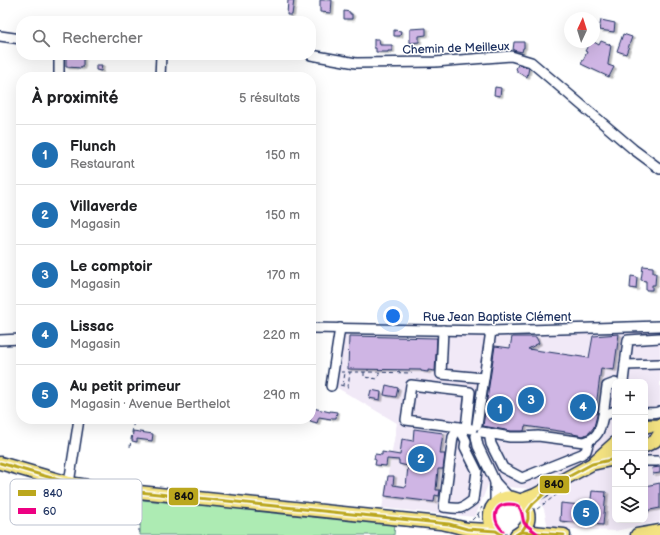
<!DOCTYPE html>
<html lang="fr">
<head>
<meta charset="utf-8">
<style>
  body { margin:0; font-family:"Balsamiq Sans",sans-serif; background:#f6f6f6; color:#202124 }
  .controls { position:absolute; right:12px; bottom:12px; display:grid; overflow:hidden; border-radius:8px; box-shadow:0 4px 16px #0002 }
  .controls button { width:36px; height:36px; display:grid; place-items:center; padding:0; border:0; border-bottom:1px solid #e0e0e0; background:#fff; color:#202124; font:20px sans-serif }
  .compass { position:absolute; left:564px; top:12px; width:36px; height:36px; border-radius:50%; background:#fff; box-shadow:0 4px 16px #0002; rotate:4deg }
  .you { position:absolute; left:393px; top:316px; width:14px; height:14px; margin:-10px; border:3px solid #fff; border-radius:50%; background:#1a73e8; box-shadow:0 0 0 6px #1a73e833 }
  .badge { display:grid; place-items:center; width:26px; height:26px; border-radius:50%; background:#1f6fb2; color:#fff; font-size:13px; font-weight:700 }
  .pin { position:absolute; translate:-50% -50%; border:2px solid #fff; box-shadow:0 1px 4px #0006 }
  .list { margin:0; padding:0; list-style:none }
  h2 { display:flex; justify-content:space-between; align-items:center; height:52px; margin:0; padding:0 16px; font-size:17px }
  h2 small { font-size:13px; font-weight:400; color:#757577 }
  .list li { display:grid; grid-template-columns:26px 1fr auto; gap:12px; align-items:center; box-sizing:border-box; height:60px; padding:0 16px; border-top:1px solid #e0e0e0 }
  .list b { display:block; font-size:15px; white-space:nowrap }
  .list p { margin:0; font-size:13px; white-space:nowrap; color:#757577 }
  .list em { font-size:13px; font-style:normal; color:#757577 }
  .icon { flex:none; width:22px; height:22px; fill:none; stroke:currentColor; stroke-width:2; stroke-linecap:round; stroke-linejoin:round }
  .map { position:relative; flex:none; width:660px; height:535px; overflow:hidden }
  .search { position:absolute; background:#fff; box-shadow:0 4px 16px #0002; left:16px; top:16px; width:300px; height:44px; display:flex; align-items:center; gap:10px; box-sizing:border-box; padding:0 14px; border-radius:16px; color:#757577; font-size:15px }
  .panel { position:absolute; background:#fff; box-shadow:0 4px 16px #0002; left:16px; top:72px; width:300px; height:352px; border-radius:16px }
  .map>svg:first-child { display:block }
</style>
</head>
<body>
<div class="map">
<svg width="660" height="535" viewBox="0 0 660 535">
  <defs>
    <filter id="shadow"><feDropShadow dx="2.5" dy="1.5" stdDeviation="0" flood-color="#0004"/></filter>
  </defs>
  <rect width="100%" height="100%" fill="#fff"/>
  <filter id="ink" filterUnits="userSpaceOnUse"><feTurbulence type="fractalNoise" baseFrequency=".025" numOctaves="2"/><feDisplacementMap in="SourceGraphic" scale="8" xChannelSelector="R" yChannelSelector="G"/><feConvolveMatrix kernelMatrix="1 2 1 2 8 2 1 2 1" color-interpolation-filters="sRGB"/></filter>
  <g filter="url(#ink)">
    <path fill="#f1e9f7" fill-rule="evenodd" d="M660,330V522L615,531L548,528L544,509L531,489L488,485L475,517L382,508L397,423L334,386L343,332ZM615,382H645V520H615Z"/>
    <polygon fill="#adebb3" stroke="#648d88" points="141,500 239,508 395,523 394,535 140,535"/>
    <g fill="#cfb5e4" stroke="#1b2f5e" filter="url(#shadow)">
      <polygon points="288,0 294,0 292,15 287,15"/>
      <polygon points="320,0 332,0 331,13 320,12"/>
      <polygon points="344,11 350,12 350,14 352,14 352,19 344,19"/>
      <polygon points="601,20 615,23 614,32 599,30"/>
      <polygon points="426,28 426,35 419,36 419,42 410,43 410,29"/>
      <polygon points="394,30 401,31 400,36 394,36"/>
      <polygon points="623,34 632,37 626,54 617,51"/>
      <polygon points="374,39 379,39 380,45 392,45 392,51 388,51 388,52 376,52 376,48 374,48"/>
      <polygon points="601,41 611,45 608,64 608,65 614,67 609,77 581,64 587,52 585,51 590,42 594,42 599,45"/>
      <polygon points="514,42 524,42 524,48 523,48 522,52 513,50"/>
      <polygon points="66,55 83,56 83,66 82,66 82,68 66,67"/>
      <polygon points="518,64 529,68 527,77 517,72 517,70 516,69"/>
      <polygon points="96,65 102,65 101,71 96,70"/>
      <polygon points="495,87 501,88 500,96 494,95"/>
      <polygon points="643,266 653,267 653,273 656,273 655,285 652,285 652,290 646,290 646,281 641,280"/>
      <polygon points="631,276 637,277 636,289 630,288"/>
      <polygon points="619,334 614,370 601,368 596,407 598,407 597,415 594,427 589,433 583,436 573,434 573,433 525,426 524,431 511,431 483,426 495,346 510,348 512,337 536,337 539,343 528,349 589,358 593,336"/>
      <polygon points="349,336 437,338 435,371 428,370 428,372 421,371 421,370 348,369"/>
      <polygon points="386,385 398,388 396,397 384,395"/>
      <polygon points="371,390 381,392 380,400 369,398"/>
      <polygon points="313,408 330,412 330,411 337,412 336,418 331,418 331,419 319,417 317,423 310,421"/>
      <polygon points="414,429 443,433 440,454 445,454 443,469 438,469 436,490 440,490 439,496 435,495 434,502 385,496 388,476 394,476 393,485 406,487 408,466 399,464 399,460 387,459 386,466 375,465 376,460 374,459 375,454 382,455 382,452 400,455 402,439 413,441"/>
      <polygon points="133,431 153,434 152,441 137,439 137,442 132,441"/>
      <polygon points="660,467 660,473 653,474 652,468"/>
      <polygon points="660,483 660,508 645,511 645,486"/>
      <polygon points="592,491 606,492 603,525 560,521 561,503 590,506"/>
    </g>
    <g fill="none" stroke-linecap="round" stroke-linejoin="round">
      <defs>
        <g id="minor">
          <polyline points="0,36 21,39"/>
          <polyline points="311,55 356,63 435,62 511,56 531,62 633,149 660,169"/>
          <polyline points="59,77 59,55"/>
          <polyline points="160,77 161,55"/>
          <polyline points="311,328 491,331 660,326"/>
          <polyline points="443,330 441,374 484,378"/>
          <polyline points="0,340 21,339"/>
          <polyline points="625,365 660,364"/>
          <polyline points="623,382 628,340 660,338"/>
          <polyline points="331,386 340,328"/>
          <path d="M645,413C650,412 656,414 660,411"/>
          <polyline points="603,416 607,386 615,383"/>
          <polyline points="477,425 491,331"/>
          <path d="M459,427L466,441L465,447L477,471L473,500C461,510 459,509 444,507L453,437Z"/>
          <polyline points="466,428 470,392 411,385 406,420 459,427 472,429"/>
          <path d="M482,432L510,437H522L538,436L584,442C599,438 600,429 603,416L615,411"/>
          <polyline points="489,433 491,444 503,468 522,478 582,454 586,451 589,441"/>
          <polyline points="476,436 478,446 495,482 510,498"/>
          <polyline points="645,461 657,461"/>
          <polyline points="495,482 495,503"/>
          <polyline points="69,483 79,419"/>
        </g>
        <g id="major">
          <path d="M645,427C650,424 655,427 660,425"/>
          <polyline points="645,446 655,441 658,436 660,435"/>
          <polyline points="594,462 615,443"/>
          <path d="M0,463L69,483L100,488L440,523C450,524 459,528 469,529C479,530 486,529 496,531"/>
          <polyline points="519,501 535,495 592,464 615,459"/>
          <polyline points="521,532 532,532 564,535"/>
          <path d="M499,534C493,530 489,523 490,515C490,510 493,505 497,502C519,485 544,521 516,535"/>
          <polyline points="637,535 660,531"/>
        </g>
      </defs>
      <use href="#minor" stroke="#1b2f5e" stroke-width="12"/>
      <use href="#major" stroke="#1b2f5e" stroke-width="15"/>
      <g stroke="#1b2f5e" stroke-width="1" stroke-dasharray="4 3" stroke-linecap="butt">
        <polyline points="341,372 368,372 368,369"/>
        <polyline points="364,372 364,377 378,379 379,373"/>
        <polyline points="369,372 412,373"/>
        <polyline points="340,385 348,387 350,372"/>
        <polyline points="343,385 345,373"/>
        <polyline points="130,447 134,419"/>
        <polyline points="139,501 139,535"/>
        <polyline points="537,509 559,493"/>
        <polyline points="478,514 480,521"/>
        <polyline points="472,520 478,514 482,507"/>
      </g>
      <use href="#minor" stroke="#fff" stroke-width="9"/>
      <use href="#major" stroke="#f4e382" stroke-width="12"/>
      <defs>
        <g id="bus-1">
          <polyline points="0,463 69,483 100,488 449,524 467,529 496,531 502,535"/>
          <polyline points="516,535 522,531 526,525 528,519 528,511 533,504 555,484 592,464 615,459"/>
          <polyline points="516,535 521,532 564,535"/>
        </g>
        <path id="bus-2" d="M503,531C493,522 491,505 509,504C512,504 515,504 518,506C523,510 522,518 524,523L539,535"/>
      </defs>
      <use href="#bus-1" stroke="#fff" stroke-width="6"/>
      <use href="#bus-2" stroke="#fff" stroke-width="6"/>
      <use href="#bus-1" stroke="#bba71d" stroke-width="3"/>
      <use href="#bus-2" stroke="#ed0082" stroke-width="3"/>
    </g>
  </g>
  <g text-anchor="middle" stroke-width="3" stroke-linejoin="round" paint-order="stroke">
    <g font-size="12" fill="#1b2f5e" stroke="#fff">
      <text transform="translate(456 48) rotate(-2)" y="4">Chemin de Meilleux</text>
      <text x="497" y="321">Rue Jean Baptiste Clément</text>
    </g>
  </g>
  <rect x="10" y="479" width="132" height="46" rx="6" fill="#fff" stroke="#bbc1cf" stroke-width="1"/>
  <rect x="18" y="490" width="18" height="6" fill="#bba71d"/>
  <rect x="18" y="508" width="18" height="6" fill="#ed0082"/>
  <g font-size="11" fill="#1b2f5e">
    <text x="43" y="497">840</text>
    <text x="43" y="515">60</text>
  </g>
  <g stroke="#fff" stroke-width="1.5">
    <rect x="539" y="475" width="31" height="19" rx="4" fill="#bba71d"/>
    <rect x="168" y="487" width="31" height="19" rx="4" fill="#bba71d"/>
  </g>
  <g font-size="11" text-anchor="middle" font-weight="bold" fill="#111">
    <text x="554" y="488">840</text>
    <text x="184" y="500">840</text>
  </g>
</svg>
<div class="controls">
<button>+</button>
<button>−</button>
<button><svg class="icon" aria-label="locate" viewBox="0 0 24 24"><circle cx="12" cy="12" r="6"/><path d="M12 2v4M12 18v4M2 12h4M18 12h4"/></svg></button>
<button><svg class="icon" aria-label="layers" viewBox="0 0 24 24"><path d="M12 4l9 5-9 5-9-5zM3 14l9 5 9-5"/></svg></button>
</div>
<svg class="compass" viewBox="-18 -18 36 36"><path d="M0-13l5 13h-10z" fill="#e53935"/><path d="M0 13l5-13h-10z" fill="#757577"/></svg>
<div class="you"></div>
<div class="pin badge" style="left:500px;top:409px">1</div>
<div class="pin badge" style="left:421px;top:459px">2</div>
<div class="pin badge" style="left:531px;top:400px">3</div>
<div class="pin badge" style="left:583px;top:407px">4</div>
<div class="pin badge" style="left:586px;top:513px">5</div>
<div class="search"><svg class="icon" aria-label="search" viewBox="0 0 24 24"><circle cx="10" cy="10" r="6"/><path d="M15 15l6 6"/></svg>Rechercher</div>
<section class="panel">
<h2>À proximité<small>5 résultats</small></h2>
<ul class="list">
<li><span class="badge">1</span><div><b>Flunch</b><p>Restaurant</p></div><em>150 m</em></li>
<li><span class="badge">2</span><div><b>Villaverde</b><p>Magasin</p></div><em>150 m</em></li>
<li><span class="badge">3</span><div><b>Le comptoir</b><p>Magasin</p></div><em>170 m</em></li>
<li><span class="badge">4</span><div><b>Lissac</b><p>Magasin</p></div><em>220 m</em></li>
<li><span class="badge">5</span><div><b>Au petit primeur</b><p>Magasin · Avenue Berthelot</p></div><em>290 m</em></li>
</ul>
</section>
</div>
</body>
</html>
